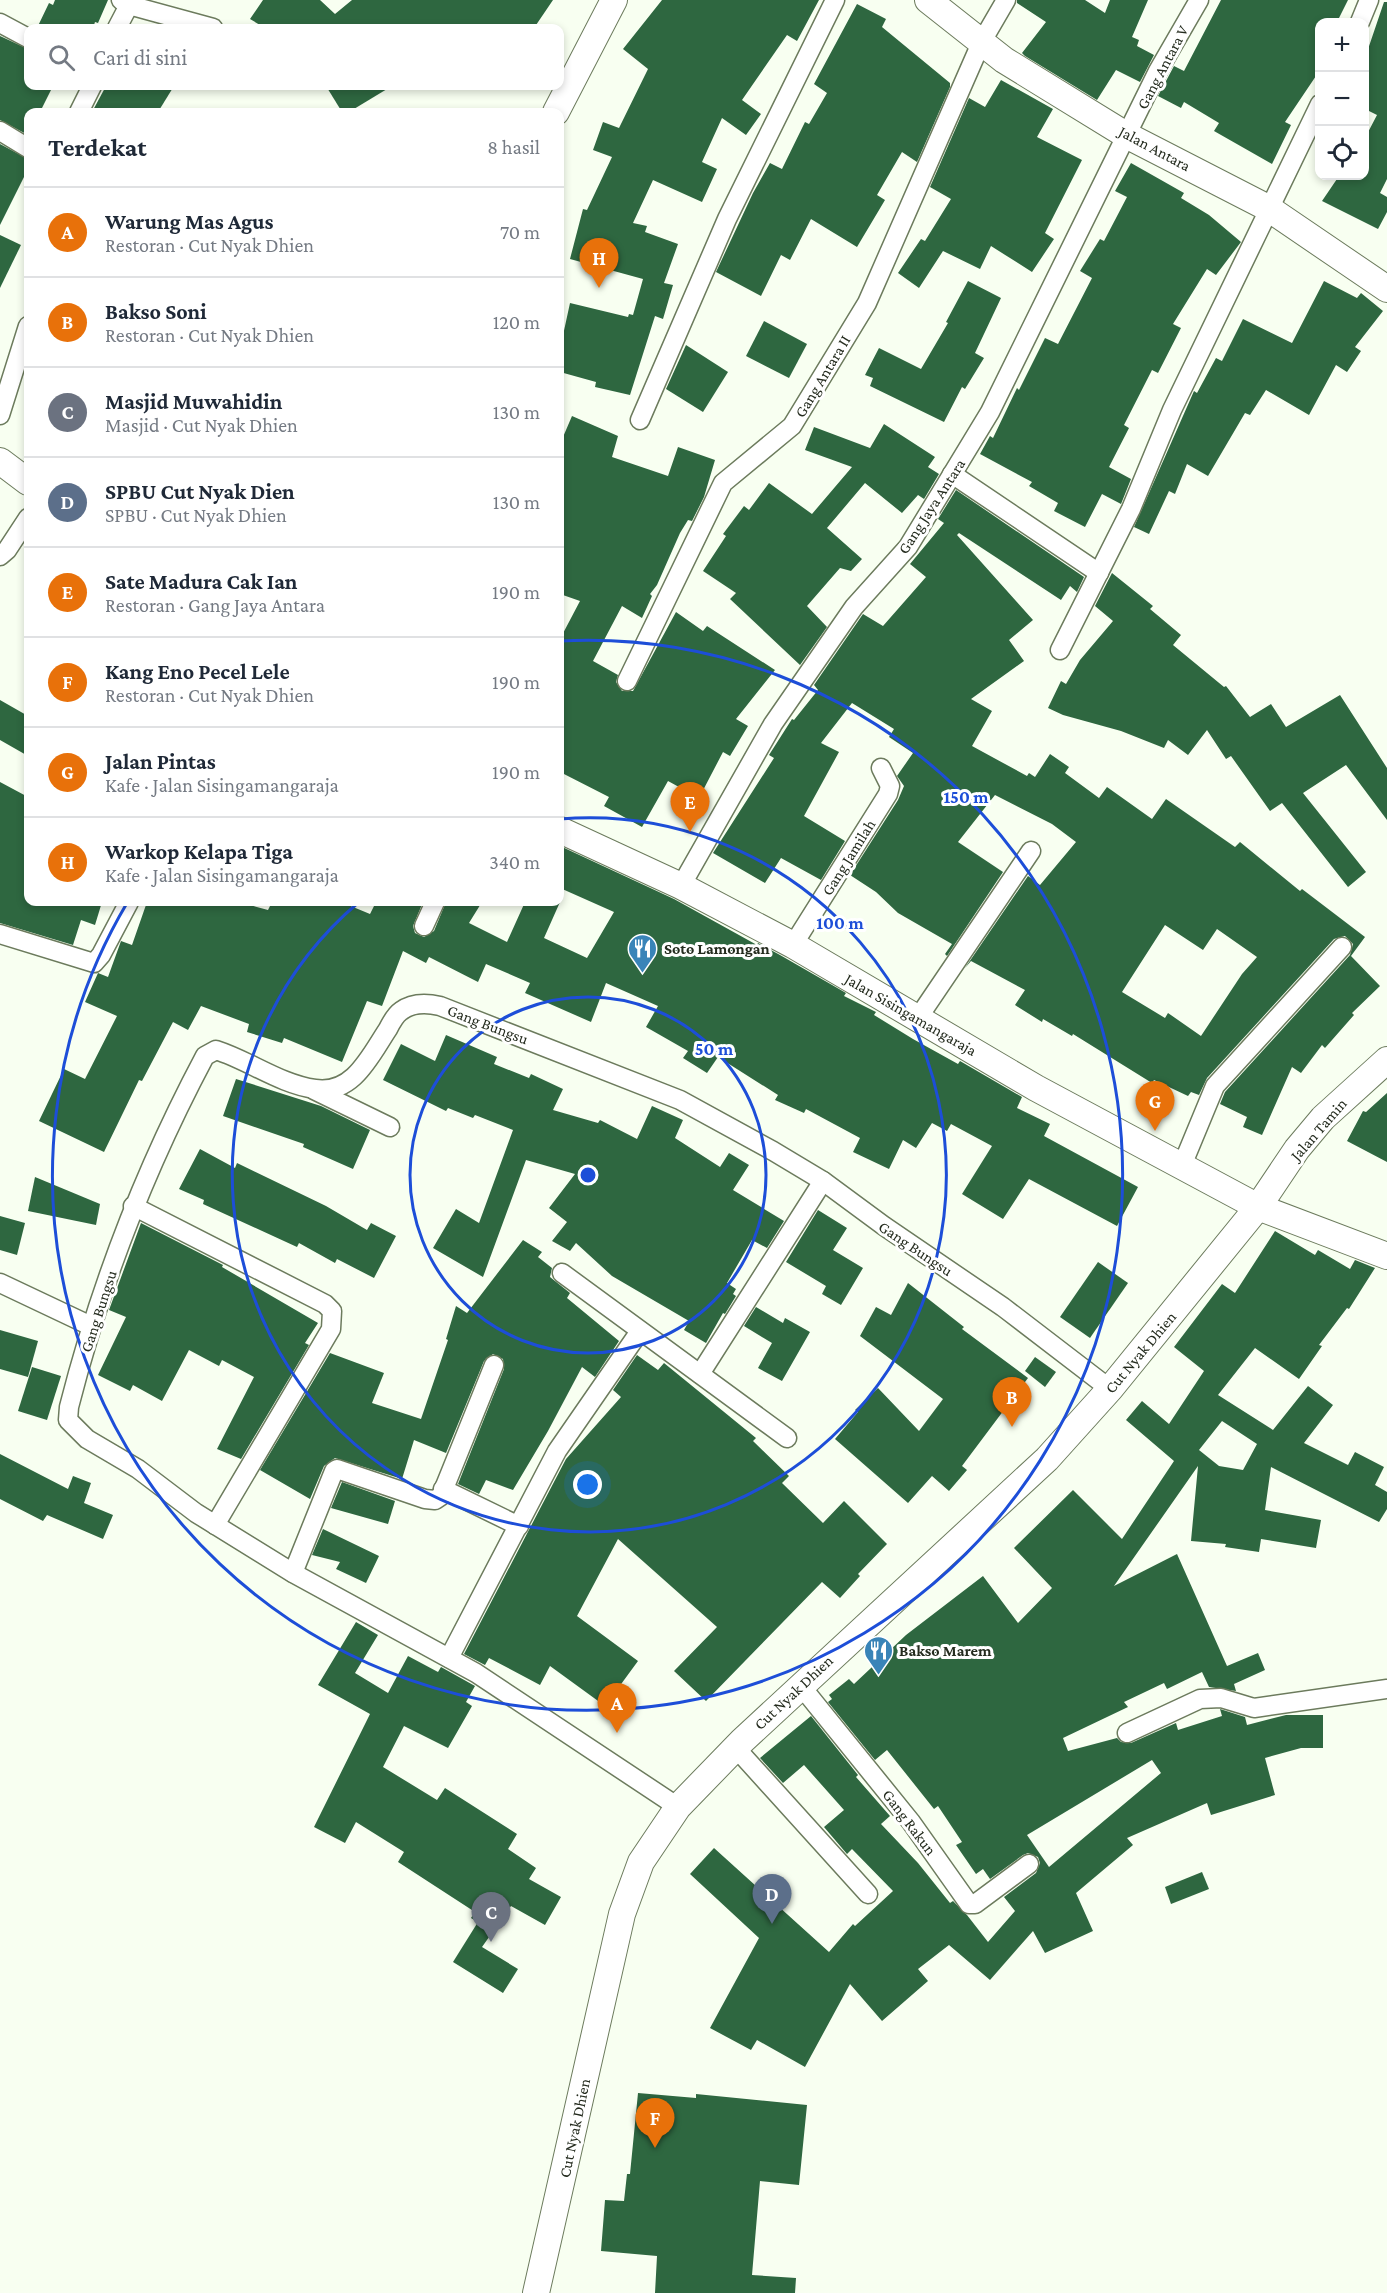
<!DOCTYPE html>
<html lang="id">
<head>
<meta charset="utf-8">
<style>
  body { margin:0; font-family:"Crimson Pro",serif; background:#f6f6f7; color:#1f2937 }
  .controls { position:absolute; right:18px; top:18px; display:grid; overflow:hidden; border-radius:12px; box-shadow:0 3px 9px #0003 }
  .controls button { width:54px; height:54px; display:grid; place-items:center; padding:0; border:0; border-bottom:2px solid #e0e1e3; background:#fff; color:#1f2937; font:30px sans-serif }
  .you { position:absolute; left:588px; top:1485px; width:21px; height:21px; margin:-15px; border:4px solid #fff; border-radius:50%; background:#1a73e8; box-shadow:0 0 0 9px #1a73e833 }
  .badge { display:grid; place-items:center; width:39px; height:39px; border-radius:50%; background:#1a73e8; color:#fff; font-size:20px; font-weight:700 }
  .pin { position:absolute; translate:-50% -50px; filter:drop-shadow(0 2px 3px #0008) }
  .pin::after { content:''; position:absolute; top:32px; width:21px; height:18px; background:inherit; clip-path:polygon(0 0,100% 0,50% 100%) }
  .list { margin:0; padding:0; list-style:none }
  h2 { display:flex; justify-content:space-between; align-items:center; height:78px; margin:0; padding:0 24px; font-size:26px }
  h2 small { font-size:20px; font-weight:400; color:#747a83 }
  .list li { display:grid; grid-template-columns:39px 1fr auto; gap:18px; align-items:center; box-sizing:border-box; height:90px; padding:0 24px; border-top:2px solid #e0e1e3 }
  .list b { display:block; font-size:22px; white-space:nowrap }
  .list p { margin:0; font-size:20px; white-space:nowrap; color:#747a83 }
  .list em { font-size:20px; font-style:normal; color:#747a83 }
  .icon { flex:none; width:33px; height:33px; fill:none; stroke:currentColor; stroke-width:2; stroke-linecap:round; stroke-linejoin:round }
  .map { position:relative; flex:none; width:1387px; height:2293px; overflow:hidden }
  .search { position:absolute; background:#fff; box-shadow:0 3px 9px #0003; left:24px; top:24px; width:540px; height:66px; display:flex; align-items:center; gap:15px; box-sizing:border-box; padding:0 21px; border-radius:12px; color:#747a83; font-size:22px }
  .panel { position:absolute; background:#fff; box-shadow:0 3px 9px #0003; left:24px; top:108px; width:540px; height:798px; border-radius:12px }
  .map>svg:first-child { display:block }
</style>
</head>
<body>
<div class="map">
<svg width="1387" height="2293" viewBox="0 0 1387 2293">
  <rect width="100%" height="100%" fill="#f8fff1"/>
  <g fill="#2e6740" fill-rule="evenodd">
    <polygon points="55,0 108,0 98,23 95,22 93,28 37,28 49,3 53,5"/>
    <polygon points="263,0 320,0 335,14 352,0 553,0 534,28 265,28 250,19"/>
    <polygon points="662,0 819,0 797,41 787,35 742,100 761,114 746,135 722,118 702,162 717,169 702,202 653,180 633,223 647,226 645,232 678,244 664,283 673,285 663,319 655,316 630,395 595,387 596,382 560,372 560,349 570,303 628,317 629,314 633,315 643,279 570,259 583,209 587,210 612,157 593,150 603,122 619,128 648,69 623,49"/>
    <polygon points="1017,0 1085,0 1105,13 1110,0 1148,0 1132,37 1139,40 1137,46 1154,55 1140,82 1116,70 1097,100 1025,56 1022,53 1046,22 1017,3"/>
    <polygon points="1221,0 1348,0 1337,22 1320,22 1320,70 1285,122 1291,125 1272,164 1214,131 1219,123 1184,102 1181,108 1158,96 1174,66 1184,71"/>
    <polygon points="1384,2 1387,2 1387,179 1380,193 1387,197 1387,212 1378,229 1322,201 1339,176 1365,176 1365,138 1377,115 1365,109 1365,58"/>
    <polygon points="857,4 886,19 882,27 950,83 950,87 917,162 902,152 877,195 885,200 857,247 811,219 790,260 781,255 761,296 716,272 753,193 770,163 782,169 805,122 809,124 827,93 814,84"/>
    <polygon points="0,36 28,49 28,86 53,86 40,112 28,112 28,135 0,120"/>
    <polygon points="1001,80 1053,109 1037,137 1082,160 1045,233 1054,239 1032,272 991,246 980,269 943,251 919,288 898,273 921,239 925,241 951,199 930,187 969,98 985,107"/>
    <polygon points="106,86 174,86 158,112 92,112"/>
    <polygon points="326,86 392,86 349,112 342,112"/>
    <polygon points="0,144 28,159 28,169 0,225"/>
    <polygon points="1131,163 1184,193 1181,198 1209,215 1241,242 1216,275 1207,269 1173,324 1181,328 1158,373 1152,370 1124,425 1129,428 1109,467 1131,479 1121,504 1102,494 1085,527 1054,511 1058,503 1029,486 1032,482 980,454 990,436 993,438 1017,388 1019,390 1045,338 1058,344 1092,278 1080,271 1100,239 1104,241 1127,197 1115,191"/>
    <polygon points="0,235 21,245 0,288"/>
    <polygon points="968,281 1001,298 975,353 984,358 965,389 962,387 944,422 870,386 873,378 865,375 879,348 921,369 948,323 946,322"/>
    <polygon points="1324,281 1357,298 1361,293 1383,311 1355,347 1361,351 1347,372 1336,365 1309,415 1266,390 1250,415 1245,413 1208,476 1187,464 1175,494 1169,491 1149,534 1134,527 1194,391 1197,393 1216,358 1222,361 1243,319 1292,343"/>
    <polygon points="764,321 807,344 789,378 746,356"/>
    <polygon points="686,345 728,372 703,412 666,389"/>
    <polygon points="572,416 618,436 612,457 668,476 678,447 715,460 704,497 692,521 688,520 680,533 657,585 650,594 652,596 642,618 622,606 593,661 618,675 616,682 622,691 633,691 676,612 703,631 707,626 775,670 736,719 748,726 730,756 723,752 699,798 668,781 642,827 604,806 609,797 560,772 560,639 580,601 560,594 560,444"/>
    <polygon points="884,424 935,457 928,467 939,474 924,499 918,495 902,513 865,483 827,528 862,559 851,571 840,568 807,606 827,627 800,665 730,599 736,593 703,571 726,536 723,534 744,506 749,510 769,483 812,514 852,467 805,450 814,427 870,448"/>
    <path d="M956,490L1084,577L1077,592L1070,586L1061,600L959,533L957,535L1033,620L1009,640L1024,661L971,699L992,711L972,746L1027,776L1029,773L1035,777L1050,754L1069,767L1065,773L1099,798L1107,787L1152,819L1166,799L1235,847L1240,842L1300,891L1302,889L1365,937L1351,956L1380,986L1352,1013L1354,1015L1325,1048L1322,1045L1301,1073L1292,1067L1262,1135L1243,1127L1247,1117L1220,1104L1225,1092L1350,955L1353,944L1345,936L1334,939L1207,1078L1199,1095L1191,1092L1188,1096L1154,1080L1152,1083L1073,1034L1072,1036L1043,1019L1042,1022L1015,1005L1025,990L971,961L965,968L1028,876L1040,885L1076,842L1052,824L995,795L958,842L1003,872L947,956L945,954L952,944L898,913L876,892L850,875L898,800L904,786L897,776L913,753L889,737L894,729L852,703L821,743L839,752L804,816L845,841L821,880L781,858L765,883L713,853L774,758L769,755L792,719L794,720L818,690L814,685L863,614L883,626L926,577L910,564L944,523L938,519ZM1165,925L1203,950L1217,929L1257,957L1242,974L1201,1036L1168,1013L1165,1018L1122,992Z"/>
    <polygon points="1112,573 1153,606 1150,609 1181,635 1173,645 1224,687 1226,686 1250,717 1271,704 1286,727 1340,695 1387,768 1387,820 1346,765 1303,793 1366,872 1348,887 1282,803 1270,811 1231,756 1226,759 1207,730 1188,755 1168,740 1164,748 1121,731 1063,715 1048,708 1061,681 1066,684 1080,660 1113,621 1095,606"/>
    <polygon points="0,700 28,716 28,756 0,740"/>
    <polygon points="0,782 28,797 28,902 102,902 95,925 81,920 73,945 0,923"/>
    <polygon points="560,846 674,899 757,945 758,943 780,955 846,993 844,996 876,1012 874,1015 913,1039 958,1064 960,1061 1022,1097 1017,1108 1050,1124 1044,1136 1138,1187 1117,1226 1029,1179 1003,1219 962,1194 992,1146 951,1124 947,1131 932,1123 916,1148 903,1140 889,1169 853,1152 860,1138 806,1109 804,1113 775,1100 778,1095 718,1057 707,1073 683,1058 688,1051 646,1027 658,1006 606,983 591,1022 525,993 530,983 486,964 478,982 429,957 426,963 403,951 382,1006 367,1001 342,1062 284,1038 282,1043 247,1032 249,1024 201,1006 188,1030 173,1022 142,1081 139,1080 104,1152 39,1121 64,1069 85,1079 117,1016 85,1002 98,973 108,977 121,941 132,945 147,902 239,902 268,910 272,902 341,902 370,914 376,902 423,902 413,926 415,933 424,937 434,931 446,902 482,902 469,923 507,942 525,902 560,902 544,938 587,958 614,912 560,888"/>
    <polygon points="446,1035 497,1057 494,1064 529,1078 531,1074 563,1089 553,1110 598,1123 600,1120 637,1139 652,1106 683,1120 675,1138 720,1167 729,1153 749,1165 733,1190 784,1221 767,1248 752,1240 727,1283 736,1289 733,1294 736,1296 725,1314 723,1313 706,1343 684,1330 689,1321 612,1276 576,1243 570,1251 552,1241 567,1222 549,1208 575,1174 526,1160 483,1277 433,1248 456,1209 479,1223 513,1130 475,1115 473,1118 448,1108 446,1111 383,1080 401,1044 435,1061"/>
    <polygon points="236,1079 321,1106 370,1130 353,1169 303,1147 304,1144 223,1116"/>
    <polygon points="1387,1093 1387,1162 1347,1141 1363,1111 1366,1112"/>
    <polygon points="200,1149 235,1168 237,1163 326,1206 367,1230 371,1223 396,1236 374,1278 337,1259 335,1263 299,1243 297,1247 203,1204 204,1200 179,1189"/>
    <polygon points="35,1177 100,1204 96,1225 28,1211"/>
    <polygon points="818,1210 847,1228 833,1250 863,1268 841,1305 822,1294 826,1286 786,1262"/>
    <polygon points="0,1216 25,1223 17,1255 0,1250"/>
    <polygon points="141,1223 223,1265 222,1267 318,1323 305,1343 309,1345 241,1459 217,1449 254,1377 222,1360 219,1366 189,1350 162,1401 133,1385 130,1391 98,1375 126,1317 109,1310"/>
    <path d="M1275,1231L1315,1255L1318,1250L1350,1269L1355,1260L1375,1268L1349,1309L1347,1308L1319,1345L1322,1346L1299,1379L1255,1348L1218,1395L1273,1430L1308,1386L1333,1405L1304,1443L1348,1465L1355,1452L1384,1467L1375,1485L1387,1492V1509L1379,1522L1271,1467L1265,1510L1321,1520L1316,1548L1261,1539L1259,1552L1225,1547L1226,1544L1191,1541L1198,1466L1114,1586L1177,1554L1227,1666L1258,1653L1265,1670L1234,1684L1236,1691L1209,1687L1202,1672L1167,1689L1164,1683L1124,1702L1128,1707L1063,1738L1068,1751L1117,1738L1121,1742L1131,1743L1176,1723L1178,1730L1222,1716L1220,1709L1245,1717L1247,1725L1286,1715H1323V1748H1301L1265,1758L1275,1795L1211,1815L1207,1803L1127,1838L1133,1845L1076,1893L1093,1931L1045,1953L1033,1931L990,1980L949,1945L918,1969L928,1981L882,2021L850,1984L805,2067L757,2040L751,2050L710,2028L759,1938L690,1874L714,1848L829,1952L853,1924L855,1926L893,1891L852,1849L847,1854L824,1827L844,1810L804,1765L783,1783L760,1758L811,1716L858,1775L856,1777L890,1816L881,1824L918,1863L950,1903L953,1901L967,1915L988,1942L1015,1911L1004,1897L1036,1873L1040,1863L1038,1857L1028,1853L1023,1855L990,1879L983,1869L976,1874L956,1845L962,1842L938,1806L934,1809L887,1750L875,1760L828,1702L832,1699L829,1695L849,1679L854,1684L906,1635L983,1576L1018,1623L1052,1588L1014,1548L1073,1490L1122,1539L1174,1461L1126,1420L1142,1401L1169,1424L1204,1371L1174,1347L1222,1284L1235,1293ZM1222,1421L1257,1444L1243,1470L1219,1466L1199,1450ZM1152,1760L1161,1773L1049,1867L1027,1835Z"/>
    <polygon points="523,1240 542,1252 538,1257 552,1268 550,1277 570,1293 567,1298 619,1341 595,1377 582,1367 548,1431 513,1490 486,1480 479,1494 458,1484 504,1369 503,1359 493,1354 484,1361 446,1453 414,1440 402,1479 335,1458 324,1466 310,1499 260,1470 330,1353 384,1373 372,1403 421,1419 448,1340 446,1339 456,1306 467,1313"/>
    <polygon points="1098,1262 1128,1283 1090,1338 1060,1317"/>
    <polygon points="908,1283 964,1327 962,1329 1028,1378 962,1466 967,1470 949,1491 932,1476 908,1503 835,1439 858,1412 855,1410 878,1388 919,1431 943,1399 860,1336 876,1307 891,1315"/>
    <polygon points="756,1307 783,1323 785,1318 810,1332 782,1381 758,1368 772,1343 744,1326"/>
    <polygon points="0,1330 38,1341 28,1377 0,1369"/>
    <polygon points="637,1355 658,1370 664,1363 756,1438 753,1441 789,1476 782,1483 823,1523 844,1501 887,1544 858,1574 860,1576 840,1598 822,1582 706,1701 674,1671 717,1627 618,1539 577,1616 638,1661 605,1706 550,1666 540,1685 489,1658 485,1665 464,1654 566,1459 621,1397 613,1390"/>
    <polygon points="1035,1357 1056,1372 1045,1387 1025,1371"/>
    <polygon points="32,1367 61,1376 47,1420 18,1411"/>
    <polygon points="0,1454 68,1489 73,1476 91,1483 84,1503 113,1515 103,1539 47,1515 43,1521 0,1499"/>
    <polygon points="342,1482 395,1501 388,1524 331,1508"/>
    <polygon points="323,1529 379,1556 366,1583 336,1569 340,1562 312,1555"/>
    <polygon points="356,1622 378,1635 355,1673 388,1693 408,1656 438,1672 441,1667 475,1686 466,1702 472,1706 448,1748 404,1726 383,1767 437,1800 445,1788 517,1834 508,1849 536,1868 529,1879 561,1897 545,1925 511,1906 482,1947 518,1969 503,1993 453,1962 478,1922 471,1918 475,1912 398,1862 404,1852 356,1822 345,1843 314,1827 370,1714 318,1685"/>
    <polygon points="1202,1872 1209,1889 1171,1904 1165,1887"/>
    <polygon points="638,2093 696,2098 696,2094 807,2105 799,2185 760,2181 752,2275 796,2278 795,2293 655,2293 657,2256 601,2251 605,2200 624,2201 627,2174 630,2174"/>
  </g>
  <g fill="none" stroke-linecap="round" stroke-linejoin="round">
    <defs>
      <g id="street">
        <polyline points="121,0 129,5 213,28"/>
        <polyline points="1360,22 1369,0"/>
        <polyline points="0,23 28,38"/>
        <polyline points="117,28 129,5"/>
        <polyline points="79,112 92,86"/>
        <polyline points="0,131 28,148"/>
        <polyline points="0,415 28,326"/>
        <polyline points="640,420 727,219 835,0"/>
        <polyline points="952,474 1099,573"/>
        <polyline points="0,556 7,550 28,518"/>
        <polyline points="1060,650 1131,509 1172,410 1320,104"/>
        <polyline points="627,681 723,483 792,426 867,303 981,43 1006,0"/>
        <polyline points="681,886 773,724 854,607 908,547 990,412 1158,71 1199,0"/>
        <polyline points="424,926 435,902"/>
        <polyline points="0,934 94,963 101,955 129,902"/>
        <polyline points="793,945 888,794 890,786 881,768"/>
        <polyline points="918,1018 1031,851"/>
        <polyline points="314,1090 390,1127"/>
        <polyline points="1181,1168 1215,1086 1342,947"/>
        <polyline points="133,1206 325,1304 332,1311 331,1329 215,1525"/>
        <polyline points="562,1273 787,1438"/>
        <polyline points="0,1283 91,1326"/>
        <polyline points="700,1374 823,1181"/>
        <polyline points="443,1489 519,1526"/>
        <polyline points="293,1573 334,1471 337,1469 425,1499 435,1500 441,1496 494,1365"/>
        <polyline points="449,1658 557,1451 640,1331"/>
        <polyline points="801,1686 911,1822 969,1904 975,1904 1029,1864"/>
        <polyline points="1127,1733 1200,1699 1221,1698 1254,1708 1387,1689"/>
        <polyline points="735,1747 868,1894"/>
        <path d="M678,1807L476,1673L293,1573L196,1513L138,1469L87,1439L68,1420L69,1407C100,1285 146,1167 205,1056L216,1050C250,1061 280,1084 315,1089C353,1095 370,1056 388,1029C391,1023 395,1015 401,1011C413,1002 427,1003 440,1006L680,1100L773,1151L823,1181L884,1226L1003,1307L1110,1389"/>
      </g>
      <g id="secondary">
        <polyline points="928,0 1004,60 1126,135 1268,208 1387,289"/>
        <polyline points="556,112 614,0"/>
        <polyline points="0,461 28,482"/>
        <polyline points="560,830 681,886 793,945 1036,1088 1258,1207 1387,1256"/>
        <polyline points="536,2293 622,1914 641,1862 678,1807 742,1741 1047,1459 1110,1389 1258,1207 1297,1149 1323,1118 1387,1060"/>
      </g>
    </defs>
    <use href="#street" stroke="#6c7b5d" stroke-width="21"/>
    <use href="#secondary" stroke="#6c7b5d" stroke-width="28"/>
    <use href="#street" stroke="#fff" stroke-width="18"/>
    <use href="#secondary" stroke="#fff" stroke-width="26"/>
  </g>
  <g fill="none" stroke="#1d4ed8" stroke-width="3">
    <circle cx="588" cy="1175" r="178"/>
    <path d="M560 819A357 357 0 1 1 359 902"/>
    <path d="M560 641A535 535 0 1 1 127 903"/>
  </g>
  <defs>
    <symbol id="restaurant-pin" viewBox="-11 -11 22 30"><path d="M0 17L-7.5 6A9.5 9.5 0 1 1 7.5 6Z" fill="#3984b8" stroke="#fff"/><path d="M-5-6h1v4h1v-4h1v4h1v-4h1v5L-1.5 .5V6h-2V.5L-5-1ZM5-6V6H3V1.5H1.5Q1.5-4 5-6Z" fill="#fff"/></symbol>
  </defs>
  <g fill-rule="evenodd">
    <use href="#restaurant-pin" x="626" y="932" width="33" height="45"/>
    <use href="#restaurant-pin" x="862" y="1634" width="33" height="45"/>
  </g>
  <g text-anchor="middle" stroke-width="6" stroke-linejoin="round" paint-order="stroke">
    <g font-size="16" fill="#252c1f" stroke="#fff">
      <text transform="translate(1162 67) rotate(-62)" y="6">Gang Antara V</text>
      <text transform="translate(1155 148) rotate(28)" y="6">Jalan Antara</text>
      <text transform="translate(822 376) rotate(-59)" y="6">Gang Antara II</text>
      <text transform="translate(931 506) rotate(-57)" y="6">Gang Jaya Antara</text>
      <text transform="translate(848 857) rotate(-58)" y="6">Gang Jamilah</text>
      <text transform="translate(911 1014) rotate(30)" y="6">Jalan Sisingamangaraja</text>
      <text transform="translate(488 1024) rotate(21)" y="6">Gang Bungsu</text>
      <text transform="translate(1318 1129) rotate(-49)" y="6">Jalan Tamin</text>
      <text transform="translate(916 1248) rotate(34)" y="6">Gang Bungsu</text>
      <text transform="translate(98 1311) rotate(-72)" y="6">Gang Bungsu</text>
      <text transform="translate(1140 1352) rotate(-50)" y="6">Cut Nyak Dhien</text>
      <text transform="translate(793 1692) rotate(-43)" y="6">Cut Nyak Dhien</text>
      <text transform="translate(910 1822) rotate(53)" y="6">Gang Rakun</text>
      <text transform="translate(574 2128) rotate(-78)" y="6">Cut Nyak Dhien</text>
    </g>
    <g font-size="16" font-weight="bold" fill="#252c1f" stroke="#fff" text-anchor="start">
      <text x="664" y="954">Soto Lamongan</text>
      <text x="899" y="1656">Bakso Marem</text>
    </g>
  </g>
  <circle cx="588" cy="1175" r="9" fill="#1d4ed8" stroke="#fff" stroke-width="3"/>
  <g font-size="18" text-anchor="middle" font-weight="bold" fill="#1d4ed8" stroke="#fff" stroke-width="6" stroke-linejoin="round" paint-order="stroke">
    <text x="966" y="803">150 m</text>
    <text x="840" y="929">100 m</text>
    <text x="714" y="1055">50 m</text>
  </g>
</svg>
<div class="controls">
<button>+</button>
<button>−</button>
<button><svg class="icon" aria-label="locate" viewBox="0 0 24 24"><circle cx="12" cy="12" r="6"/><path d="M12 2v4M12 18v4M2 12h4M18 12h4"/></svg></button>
</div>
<div class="you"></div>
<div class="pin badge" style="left:617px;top:1733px;background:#e8710a">A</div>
<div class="pin badge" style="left:1012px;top:1427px;background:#e8710a">B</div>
<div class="pin badge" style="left:491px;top:1942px;background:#6b7280">C</div>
<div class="pin badge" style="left:772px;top:1924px;background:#5c6f8a">D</div>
<div class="pin badge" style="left:690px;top:832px;background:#e8710a">E</div>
<div class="pin badge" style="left:655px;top:2148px;background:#e8710a">F</div>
<div class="pin badge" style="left:1155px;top:1131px;background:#e8710a">G</div>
<div class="pin badge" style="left:599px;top:288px;background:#e8710a">H</div>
<div class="search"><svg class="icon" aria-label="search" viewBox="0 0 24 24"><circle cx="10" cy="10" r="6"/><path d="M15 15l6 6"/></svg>Cari di sini</div>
<section class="panel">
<h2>Terdekat<small>8 hasil</small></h2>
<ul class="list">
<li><span class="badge" style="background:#e8710a">A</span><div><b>Warung Mas Agus</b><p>Restoran · Cut Nyak Dhien</p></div><em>70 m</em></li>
<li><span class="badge" style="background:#e8710a">B</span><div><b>Bakso Soni</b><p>Restoran · Cut Nyak Dhien</p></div><em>120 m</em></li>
<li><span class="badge" style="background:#6b7280">C</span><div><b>Masjid Muwahidin</b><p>Masjid · Cut Nyak Dhien</p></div><em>130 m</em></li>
<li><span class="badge" style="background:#5c6f8a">D</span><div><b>SPBU Cut Nyak Dien</b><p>SPBU · Cut Nyak Dhien</p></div><em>130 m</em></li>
<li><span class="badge" style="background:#e8710a">E</span><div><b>Sate Madura Cak Ian</b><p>Restoran · Gang Jaya Antara</p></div><em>190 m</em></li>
<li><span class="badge" style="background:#e8710a">F</span><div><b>Kang Eno Pecel Lele</b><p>Restoran · Cut Nyak Dhien</p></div><em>190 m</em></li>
<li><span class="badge" style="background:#e8710a">G</span><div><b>Jalan Pintas</b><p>Kafe · Jalan Sisingamangaraja</p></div><em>190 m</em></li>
<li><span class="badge" style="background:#e8710a">H</span><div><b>Warkop Kelapa Tiga</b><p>Kafe · Jalan Sisingamangaraja</p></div><em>340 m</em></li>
</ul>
</section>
</div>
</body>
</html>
